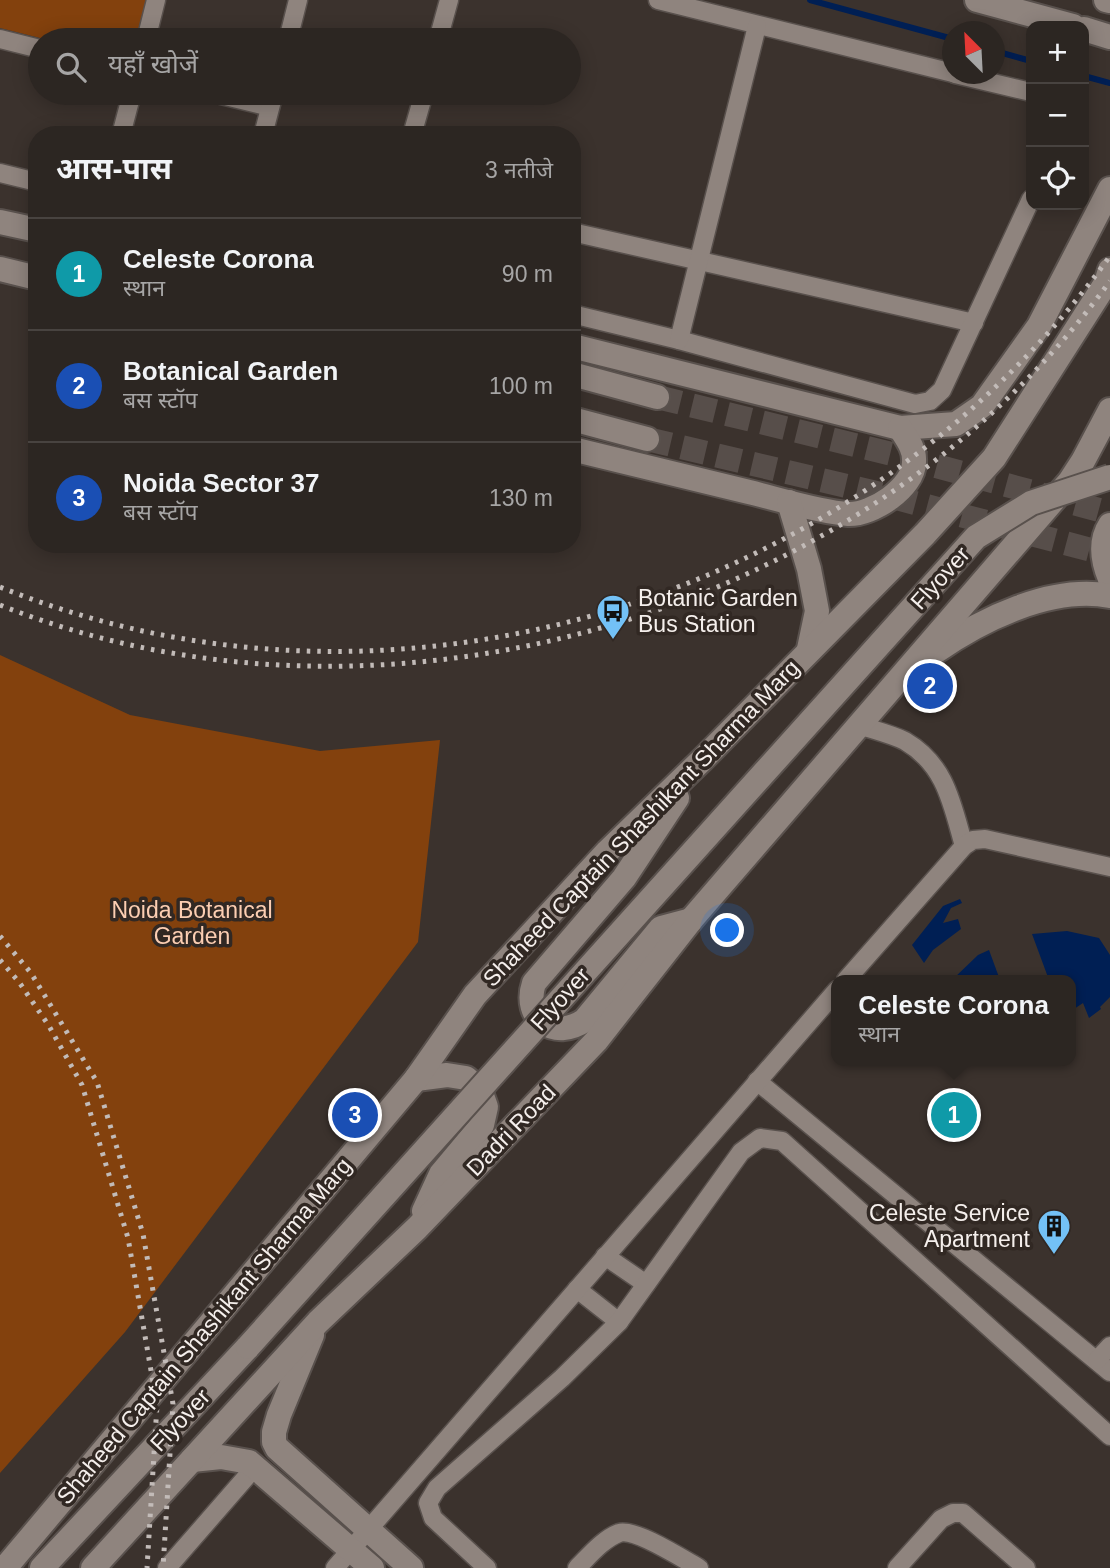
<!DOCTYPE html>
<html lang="hi">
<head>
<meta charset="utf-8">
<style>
  body { margin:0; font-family:Helvetica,"Noto Sans Devanagari",sans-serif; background:#38322f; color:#f1f3f6 }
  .controls { position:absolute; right:21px; top:21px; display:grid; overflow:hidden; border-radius:14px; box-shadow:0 4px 18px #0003 }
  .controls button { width:63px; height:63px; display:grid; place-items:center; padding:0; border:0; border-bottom:2px solid #484340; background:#2c2622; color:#f1f3f6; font:35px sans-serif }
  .compass { position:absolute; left:942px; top:21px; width:63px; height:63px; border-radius:50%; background:#2c2622; box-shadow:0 4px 18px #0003; rotate:336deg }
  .you { position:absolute; left:728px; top:931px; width:24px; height:24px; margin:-18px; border:5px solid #fff; border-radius:50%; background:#1a73e8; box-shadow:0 0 0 10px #1a73e833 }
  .badge { display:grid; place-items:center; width:46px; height:46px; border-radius:50%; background:#d93025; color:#fff; font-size:23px; font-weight:700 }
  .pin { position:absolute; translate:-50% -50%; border:4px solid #fff; box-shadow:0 2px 7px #0006 }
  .popup { position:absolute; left:831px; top:975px; width:245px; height:91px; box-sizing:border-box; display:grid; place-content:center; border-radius:14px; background:#2c2622; filter:drop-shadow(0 2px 5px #0005); font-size:23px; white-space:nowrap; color:#a6a5a5 }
  .popup b { font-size:26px; color:#f1f3f6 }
  .popup::after { content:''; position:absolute; left:50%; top:100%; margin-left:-14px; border:14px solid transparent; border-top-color:#2c2622 }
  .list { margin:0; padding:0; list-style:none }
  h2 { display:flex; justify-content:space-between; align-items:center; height:91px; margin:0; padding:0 28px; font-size:30px }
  h2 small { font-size:23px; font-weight:400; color:#a6a5a5 }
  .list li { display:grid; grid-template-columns:46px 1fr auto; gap:21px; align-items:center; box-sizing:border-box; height:112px; padding:0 28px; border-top:2px solid #484340 }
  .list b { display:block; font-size:26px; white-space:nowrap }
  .list p { margin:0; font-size:23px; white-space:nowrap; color:#a6a5a5 }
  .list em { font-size:23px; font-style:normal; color:#a6a5a5 }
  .icon { flex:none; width:38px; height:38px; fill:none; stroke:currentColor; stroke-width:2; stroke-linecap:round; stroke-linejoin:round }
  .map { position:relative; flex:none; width:1110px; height:1568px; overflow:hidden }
  .search { position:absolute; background:#2c2622; box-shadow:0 4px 18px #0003; left:28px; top:28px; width:553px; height:77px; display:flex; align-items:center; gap:18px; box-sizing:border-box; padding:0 24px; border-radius:38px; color:#a6a5a5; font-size:26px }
  .panel { position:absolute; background:#2c2622; box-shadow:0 4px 18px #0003; left:28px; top:126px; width:553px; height:427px; border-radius:28px }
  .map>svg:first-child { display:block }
</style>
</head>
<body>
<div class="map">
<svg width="1110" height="1568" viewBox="0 0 1110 1568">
  <rect width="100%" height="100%" fill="#3b322d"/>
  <g fill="#83410d">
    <polygon points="0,0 147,0 137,40 48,40 0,28"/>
    <polygon points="0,655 130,715 320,751 440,740 418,942 125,1332 0,1473"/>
  </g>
  <g fill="#001f54">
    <polygon points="960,899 962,903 951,908 943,923 958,919 961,929 933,950 924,963 912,945 943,906"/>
    <polygon points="1067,931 1099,938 1110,955 1110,997 1100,1007 1101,1009 1089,1018 1083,1003 1071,1011 1071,980 1049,980 1032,934"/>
    <polygon points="989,950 1000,980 952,980 978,955"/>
  </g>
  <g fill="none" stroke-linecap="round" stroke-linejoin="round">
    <g stroke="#001f54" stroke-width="6">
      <polyline points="810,0 953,39"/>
      <polyline points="995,51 1031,61"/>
      <polyline points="1084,76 1110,83"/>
    </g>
    <g stroke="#574e4a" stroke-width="24" stroke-dasharray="24 12" stroke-linecap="butt">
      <polyline points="657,397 892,454 1110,513"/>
      <polyline points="647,439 885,495 1110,555"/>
    </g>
    <defs>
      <g id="street">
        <polyline points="658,0 953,73"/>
        <polyline points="0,39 40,49"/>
        <polyline points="146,40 156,0"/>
        <polyline points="288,40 298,0"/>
        <polyline points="438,40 449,0"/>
        <polyline points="955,74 1031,92"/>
        <polyline points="213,93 270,107"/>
        <polyline points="121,135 132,93"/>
        <polyline points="263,135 274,93"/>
        <polyline points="412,135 424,93"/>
        <polyline points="0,173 37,182"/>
        <polyline points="572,232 974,323"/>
        <polyline points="572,314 679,340 915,404 930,401 942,390 1031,199"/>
        <polyline points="679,340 757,26"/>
        <path d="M859,725C873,730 891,734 905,741C946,765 952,804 964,846"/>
        <polyline points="846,980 964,846 973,840 985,839 1110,867"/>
        <polyline points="757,1081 1110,1372"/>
        <polyline points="605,1256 646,1284"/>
        <polyline points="577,1289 619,1322"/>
        <polyline points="1097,1360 1110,1346"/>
        <polyline points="167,1568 255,1467"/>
        <polyline points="335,1568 837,990"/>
        <polyline points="487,1568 433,1518 428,1503 437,1488 562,1378 619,1322 741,1152 760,1138 782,1141 1110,1436"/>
        <path d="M577,1568C589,1556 603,1539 619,1533C635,1528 683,1559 699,1568"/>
        <polyline points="897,1568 941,1519 953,1513 963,1513 1026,1568"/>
      </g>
      <g id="secondary">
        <polyline points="977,0 1073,26"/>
        <polyline points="1106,0 1110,1"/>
        <polyline points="1084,29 1110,37"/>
        <polyline points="0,222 37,230"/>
        <polyline points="0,269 37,278"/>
        <polyline points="572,346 900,428 956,424 982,406 1039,326 1110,189"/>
        <polyline points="572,374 657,397"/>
        <polyline points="572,419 647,439"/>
        <path d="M572,449C631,463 690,478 749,492C778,499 819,512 848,514C872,515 914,488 914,462C915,449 907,439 900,428"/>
        <polyline points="789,502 809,569 817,611 809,649"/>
        <path d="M1110,525C1099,542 1103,562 1110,579"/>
        <path d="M935,652C982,619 1052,585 1110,596"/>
        <path d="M677,798L624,878L534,983C522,1019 555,1041 585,1020L661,928L691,920"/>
        <polyline points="416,1079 447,1075 466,1078 480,1090 486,1107 482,1125 441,1174 424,1211"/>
        <polyline points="312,1335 279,1415 274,1432 274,1442 277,1448 411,1568"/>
        <polyline points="192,1460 221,1457 249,1462 372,1568"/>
        <polyline points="5,1568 416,1079 475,995 608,851 703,759 925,534 994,458 1106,283 1110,270"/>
        <polyline points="42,1568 248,1347"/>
        <polyline points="93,1568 318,1322 417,1228 596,1041 691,920 1070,481 1083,461 1110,410"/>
      </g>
    </defs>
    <use href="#street" stroke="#59514d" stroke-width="21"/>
    <use href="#secondary" stroke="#59514d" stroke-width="28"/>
    <use href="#street" stroke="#8f847e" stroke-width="18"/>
    <use href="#secondary" stroke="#8f847e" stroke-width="24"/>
    <g stroke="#c2bbb8" stroke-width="5" stroke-dasharray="3.5 7" stroke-linecap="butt">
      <path d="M0,587C396,747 863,599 1110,256"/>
      <path d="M0,605C384,758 869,615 1110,281"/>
      <polyline points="0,936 31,973 97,1082 143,1234 173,1404 163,1568"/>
      <polyline points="0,960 19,982 49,1026 82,1085 128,1238 157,1405 147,1568"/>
    </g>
    <defs>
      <polyline id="secondary-bridge" points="248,1347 976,537 1031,503 1110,477"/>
    </defs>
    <use href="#secondary-bridge" stroke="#59514d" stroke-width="28" stroke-linecap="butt"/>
    <use href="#secondary-bridge" stroke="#8f847e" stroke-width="24"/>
  </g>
  <defs>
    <symbol id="bus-pin" viewBox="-11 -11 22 30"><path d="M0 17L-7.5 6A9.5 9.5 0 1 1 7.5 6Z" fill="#73c1f6" stroke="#312823"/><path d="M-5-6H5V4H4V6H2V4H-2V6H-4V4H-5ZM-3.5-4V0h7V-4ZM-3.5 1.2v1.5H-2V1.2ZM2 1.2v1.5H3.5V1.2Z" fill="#111"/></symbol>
    <symbol id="building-pin" viewBox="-11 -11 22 30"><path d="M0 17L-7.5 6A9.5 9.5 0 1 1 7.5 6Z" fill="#73c1f6" stroke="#312823"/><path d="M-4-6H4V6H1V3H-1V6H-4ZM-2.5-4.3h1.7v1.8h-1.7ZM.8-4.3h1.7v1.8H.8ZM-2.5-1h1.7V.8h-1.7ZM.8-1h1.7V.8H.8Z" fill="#111"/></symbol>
  </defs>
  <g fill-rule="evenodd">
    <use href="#bus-pin" x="594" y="592" width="38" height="52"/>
    <use href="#building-pin" x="1035" y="1207" width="38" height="52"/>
  </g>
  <g text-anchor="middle" stroke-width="7" stroke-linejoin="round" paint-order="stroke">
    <g font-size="23" fill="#f5efec" stroke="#312823">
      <text transform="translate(940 578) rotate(-48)" y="8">Flyover</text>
      <text transform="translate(641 823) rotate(-46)" y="8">Shaheed Captain Shashikant Sharma Marg</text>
      <text transform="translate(560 999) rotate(-48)" y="8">Flyover</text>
      <text transform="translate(511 1130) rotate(-46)" y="8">Dadri Road</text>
      <text transform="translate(204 1331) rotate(-50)" y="8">Shaheed Captain Shashikant Sharma Marg</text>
      <text transform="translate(180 1420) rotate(-47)" y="8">Flyover</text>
    </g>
    <g font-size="23" fill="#f5efec" stroke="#312823" text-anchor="start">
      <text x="638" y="606">Botanic Garden<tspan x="638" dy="26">Bus Station</tspan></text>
      <text x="1030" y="1221" text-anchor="end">Celeste Service<tspan x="1030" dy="26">Apartment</tspan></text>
    </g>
    <g font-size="23" fill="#fcceb2" stroke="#312823">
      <text x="192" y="918">Noida Botanical<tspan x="192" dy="26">Garden</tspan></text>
    </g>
  </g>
</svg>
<div class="controls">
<button>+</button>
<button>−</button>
<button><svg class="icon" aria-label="locate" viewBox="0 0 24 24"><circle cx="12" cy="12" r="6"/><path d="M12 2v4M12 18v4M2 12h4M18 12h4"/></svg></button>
</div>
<svg class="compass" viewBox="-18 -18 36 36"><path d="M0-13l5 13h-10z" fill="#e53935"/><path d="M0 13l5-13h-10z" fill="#a6a5a5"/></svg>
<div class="you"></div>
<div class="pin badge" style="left:954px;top:1115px;background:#0f9aa8">1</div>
<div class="popup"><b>Celeste Corona</b>स्थान</div>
<div class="pin badge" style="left:930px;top:686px;background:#1a4fb4">2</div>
<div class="pin badge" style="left:355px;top:1115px;background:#1a4fb4">3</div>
<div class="search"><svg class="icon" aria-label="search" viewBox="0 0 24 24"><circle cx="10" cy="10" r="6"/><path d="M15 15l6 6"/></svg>यहाँ खोजें</div>
<section class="panel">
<h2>आस-पास<small>3 नतीजे</small></h2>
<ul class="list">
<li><span class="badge" style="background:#0f9aa8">1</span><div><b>Celeste Corona</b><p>स्थान</p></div><em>90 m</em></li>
<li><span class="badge" style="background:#1a4fb4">2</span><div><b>Botanical Garden</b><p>बस स्टॉप</p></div><em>100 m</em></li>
<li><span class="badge" style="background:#1a4fb4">3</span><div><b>Noida Sector 37</b><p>बस स्टॉप</p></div><em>130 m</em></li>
</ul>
</section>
</div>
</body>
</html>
